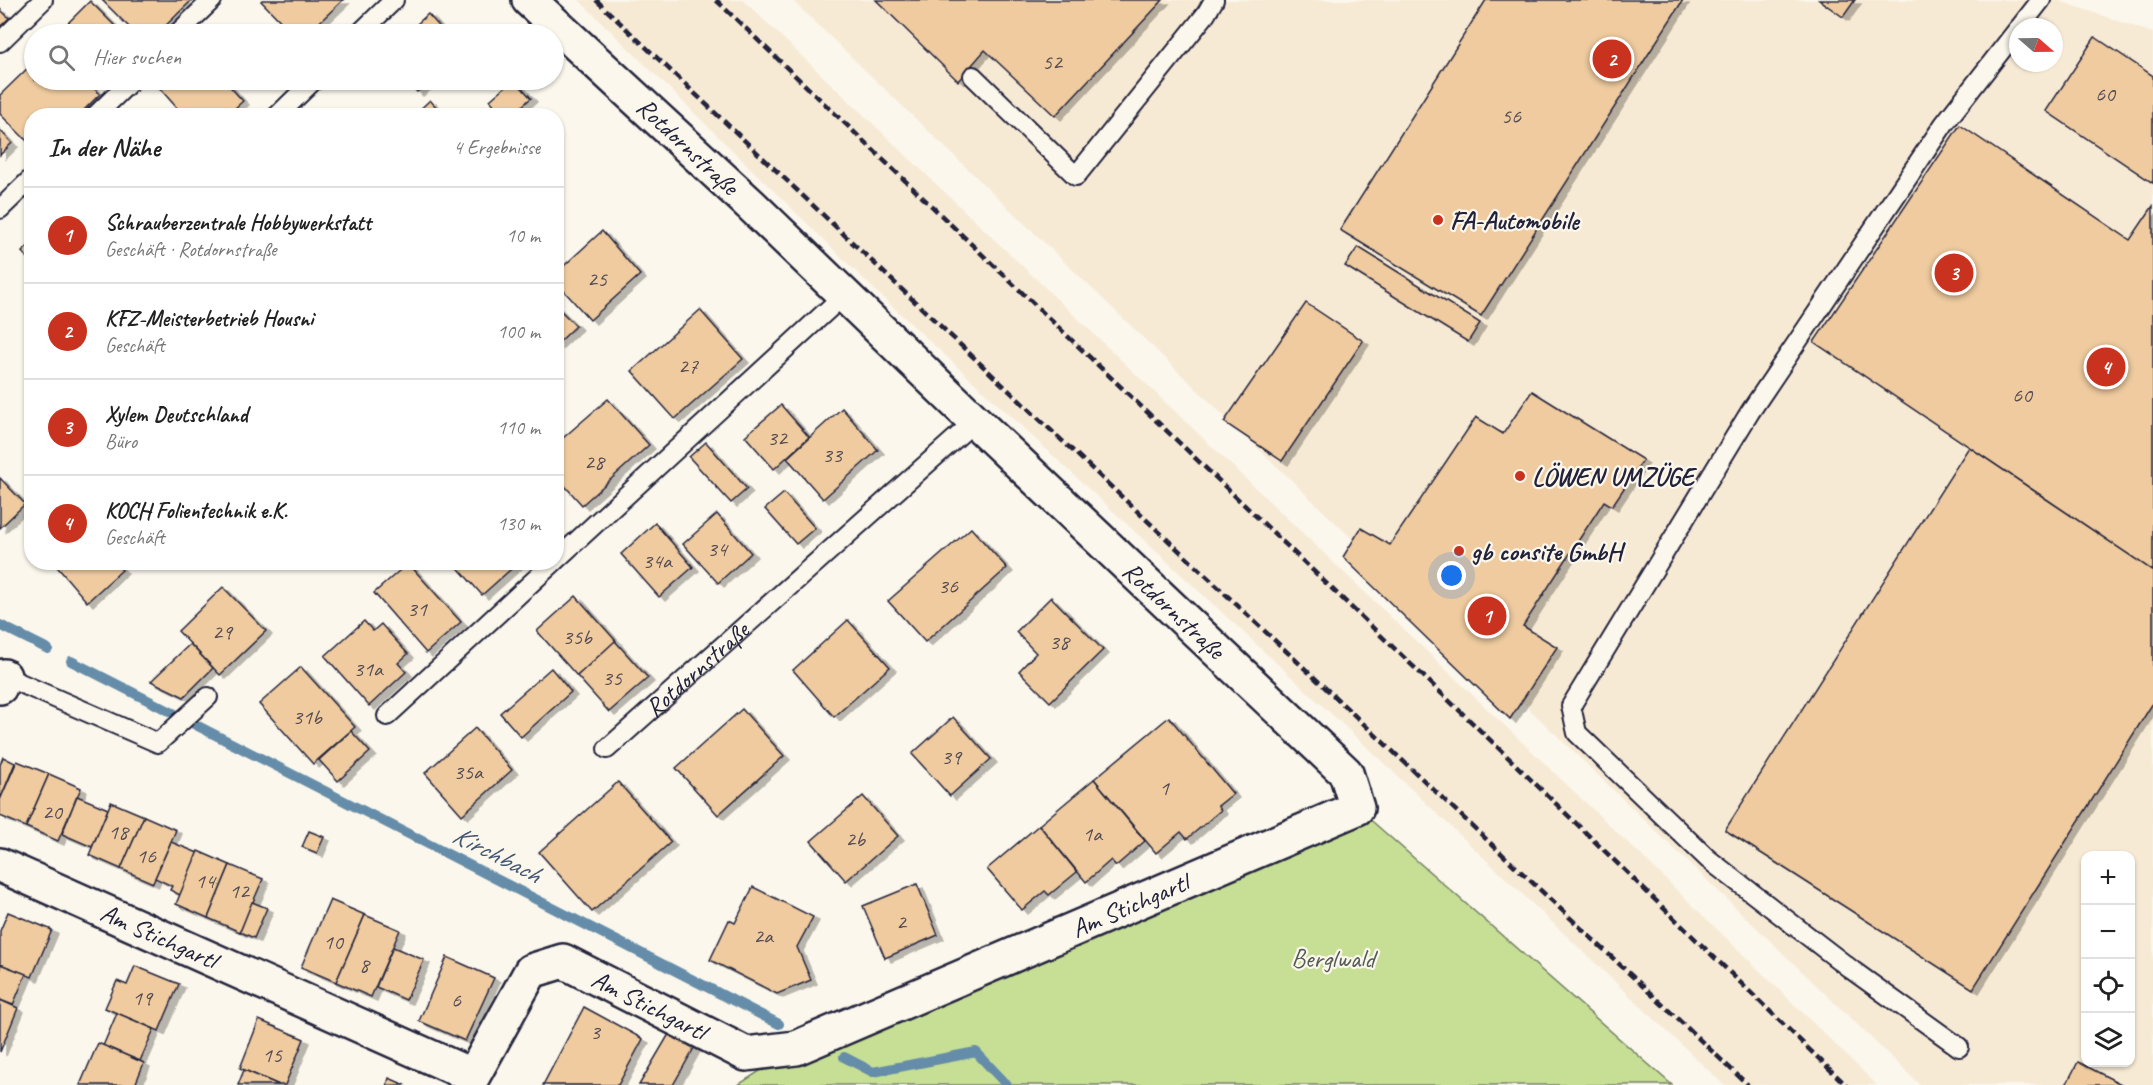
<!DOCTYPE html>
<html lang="de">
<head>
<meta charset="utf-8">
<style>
  body { margin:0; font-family:Caveat,sans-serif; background:#f2f2f2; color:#222 }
  .controls { position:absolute; right:18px; bottom:18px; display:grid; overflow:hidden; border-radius:12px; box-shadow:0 2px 4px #0004 }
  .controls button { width:54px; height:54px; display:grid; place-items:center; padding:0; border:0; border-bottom:2px solid #e0e0e0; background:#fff; color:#222; font:30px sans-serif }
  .compass { position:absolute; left:2009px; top:18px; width:54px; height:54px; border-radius:50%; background:#fff; box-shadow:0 2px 4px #0004; rotate:110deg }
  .you { position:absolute; left:1452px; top:576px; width:21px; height:21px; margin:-15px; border:4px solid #fff; border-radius:50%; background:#1a73e8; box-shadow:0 0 0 9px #1a73e833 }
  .badge { display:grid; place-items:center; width:39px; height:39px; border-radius:50%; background:#c8321e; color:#fff; font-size:20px; font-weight:700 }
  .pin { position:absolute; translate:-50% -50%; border:3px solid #fff; box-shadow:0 2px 6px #0006 }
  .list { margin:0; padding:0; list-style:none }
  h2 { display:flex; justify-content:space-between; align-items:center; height:78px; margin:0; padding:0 24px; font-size:26px }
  h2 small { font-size:20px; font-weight:400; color:#767676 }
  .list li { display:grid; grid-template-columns:39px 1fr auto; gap:18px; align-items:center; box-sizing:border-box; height:96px; padding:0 24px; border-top:2px solid #e0e0e0 }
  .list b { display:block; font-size:22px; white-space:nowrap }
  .list p { margin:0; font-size:20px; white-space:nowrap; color:#767676 }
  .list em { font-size:20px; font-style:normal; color:#767676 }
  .icon { flex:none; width:33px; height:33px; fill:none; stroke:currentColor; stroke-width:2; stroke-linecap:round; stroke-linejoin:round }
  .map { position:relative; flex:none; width:2153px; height:1085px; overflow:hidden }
  .search { position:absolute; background:#fff; box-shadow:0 2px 4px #0004; left:24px; top:24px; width:540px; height:66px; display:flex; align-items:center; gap:15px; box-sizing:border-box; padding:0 21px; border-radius:33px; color:#767676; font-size:22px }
  .panel { position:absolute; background:#fff; box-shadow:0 2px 4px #0004; left:24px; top:108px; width:540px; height:462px; border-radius:24px }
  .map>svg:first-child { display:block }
</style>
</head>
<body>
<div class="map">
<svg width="2153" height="1085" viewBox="0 0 2153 1085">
  <defs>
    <filter id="shadow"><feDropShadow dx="6" dy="4" stdDeviation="0" flood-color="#0004"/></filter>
  </defs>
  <rect width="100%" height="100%" fill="#fbf7ec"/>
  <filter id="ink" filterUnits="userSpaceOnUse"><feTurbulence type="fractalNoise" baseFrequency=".0167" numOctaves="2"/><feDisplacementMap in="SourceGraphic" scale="12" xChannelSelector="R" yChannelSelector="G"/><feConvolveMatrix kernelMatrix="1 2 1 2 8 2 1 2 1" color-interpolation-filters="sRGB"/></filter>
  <g filter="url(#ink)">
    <g fill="#f7ead5" fill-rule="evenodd">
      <polygon points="579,0 743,0 1646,860 1877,1085 1724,1085 1355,736 880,295"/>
      <path d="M792,0H2057L2153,33V1085H1920ZM2018,27H2054V63H2018ZM2086,856H2130V1062H2086Z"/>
    </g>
    <polygon fill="#c6df95" stroke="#748068" stroke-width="1.5" points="1357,808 1672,1085 738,1085 796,1048"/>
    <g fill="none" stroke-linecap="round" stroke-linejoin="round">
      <g stroke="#658da9" stroke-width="10">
        <polyline points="0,625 48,649"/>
        <polyline points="71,661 175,714"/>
        <polyline points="194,724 779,1024"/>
        <polyline points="844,1057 873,1072 976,1052 1007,1085"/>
      </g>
    </g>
    <g fill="#efcb9f" stroke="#22223b" stroke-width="1.5" filter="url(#shadow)">
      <polygon points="102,0 192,0 157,34 136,34"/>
      <polygon points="262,0 343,0 307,34 293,34 261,1"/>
      <polygon points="876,0 1163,0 1055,116 985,50 958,81"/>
      <polygon points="1486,0 1683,0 1481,316 1340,230"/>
      <polygon points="1819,0 1855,0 1843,17"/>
      <polygon points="90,1 123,34 63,34 60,31"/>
      <polygon points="0,9 9,18 0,27"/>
      <polygon points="428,14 446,34 406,34"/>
      <polygon points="2095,37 2153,76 2153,183 2046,111"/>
      <polygon points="34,62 34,80 86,80 100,94 78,116 32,116 32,146 0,114 0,95"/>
      <polygon points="161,80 224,80 243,101 226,116 219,116 214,110 208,116 184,116 156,84"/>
      <polygon points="406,80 432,80 417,92"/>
      <polygon points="513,80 515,80 531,98 511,116 503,116 490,100"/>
      <polygon points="430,100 444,116 413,116"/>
      <polygon points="1960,125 2130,240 2153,206 2153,571 1814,342"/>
      <polygon points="0,130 12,143 0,155"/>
      <polygon points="602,231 640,275 590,320 556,282 556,273"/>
      <polygon points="32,243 32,263 22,252"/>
      <polygon points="1358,247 1480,323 1468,342 1345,266"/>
      <polygon points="1306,303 1363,341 1282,461 1224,422"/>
      <polygon points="556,306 576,326 556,345"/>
      <polygon points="700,310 743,359 675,419 632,371"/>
      <polygon points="1532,391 1643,460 1612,506 1604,501 1523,626 1557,647 1510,719 1343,557 1361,528 1390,545 1476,417 1503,434"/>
      <polygon points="608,399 649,445 582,505 556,476 556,444"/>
      <polygon points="781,405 809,437 774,469 745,436"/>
      <polygon points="842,408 878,450 823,499 787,458"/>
      <polygon points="706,442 747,489 731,503 689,457"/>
      <polygon points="1969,447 2153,571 2153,703 1973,989 1725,830"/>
      <polygon points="0,478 25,504 0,528"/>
      <polygon points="784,493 815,528 796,544 765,509"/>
      <polygon points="717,514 751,553 718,583 683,544"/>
      <polygon points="655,523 693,567 659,597 621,554"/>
      <polygon points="971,528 1007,568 925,642 888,601"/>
      <polygon points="53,562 115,562 122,570 87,602"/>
      <polygon points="453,562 519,562 482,595"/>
      <polygon points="408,563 461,622 426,653 374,593"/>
      <polygon points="223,587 266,631 220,675 178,631"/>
      <polygon points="576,596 616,641 577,676 537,631"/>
      <polygon points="1051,597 1103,650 1050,702 1019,671 1036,653 1016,632"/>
      <polygon points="848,620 890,667 834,717 793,670"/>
      <polygon points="364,621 373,631 381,624 408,654 398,663 406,672 369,706 325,656"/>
      <polygon points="615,641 648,678 609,712 577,676"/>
      <polygon points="190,644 213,668 184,697 151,681"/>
      <polygon points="301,667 355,727 313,764 259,704"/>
      <polygon points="551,668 571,692 521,737 500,713"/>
      <polygon points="742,709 784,756 718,815 676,768"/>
      <polygon points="953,717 991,759 950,796 912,754"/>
      <polygon points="1169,717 1233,794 1218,806 1221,810 1187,839 1181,832 1156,853 1094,779"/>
      <polygon points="475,728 512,770 462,815 425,773"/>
      <polygon points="351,731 370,752 338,781 319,760"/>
      <polygon points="3,757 15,763 0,800 0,765"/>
      <polygon points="17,761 49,774 26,827 0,816 0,800"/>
      <polygon points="49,774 81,788 58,841 26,827"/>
      <polygon points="1094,779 1145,841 1116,866 1111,860 1086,882 1039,825"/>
      <polygon points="618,782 671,842 592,912 539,852"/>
      <polygon points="77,796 108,809 92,847 62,834"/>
      <polygon points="863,796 898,836 846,881 811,841"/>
      <polygon points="111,802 144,816 121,869 89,855"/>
      <polygon points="144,816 176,830 153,883 121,869"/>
      <polygon points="1039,825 1077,872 1049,895 1045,891 1022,910 987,869"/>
      <polygon points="309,831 324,837 317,853 302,847"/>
      <polygon points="171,842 198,853 180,895 170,890 172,886 155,878"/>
      <polygon points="198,851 230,865 208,918 176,904"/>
      <polygon points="230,865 263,879 240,932 208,918"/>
      <polygon points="917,884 938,935 885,958 863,906"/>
      <polygon points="753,887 813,917 797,947 811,980 777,994 710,960 729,920 735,923"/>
      <polygon points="330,900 365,915 336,982 301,967"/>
      <polygon points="252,902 267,908 254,938 240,932"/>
      <polygon points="8,912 52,930 32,977 0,964 0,931"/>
      <polygon points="365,915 400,930 371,997 336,982"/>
      <polygon points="393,947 424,960 406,1000 376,987"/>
      <polygon points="447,957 494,978 465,1041 419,1021"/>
      <polygon points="0,964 26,974 13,1005 0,1000"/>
      <polygon points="135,966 179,984 159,1031 105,1008 117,981 127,985"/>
      <polygon points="0,1000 18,1008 0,1052"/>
      <polygon points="584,1007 643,1039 618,1085 543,1085"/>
      <polygon points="117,1013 154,1029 140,1061 103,1046"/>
      <polygon points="259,1020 304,1039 285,1085 279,1085 240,1068"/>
      <polygon points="669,1034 694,1048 673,1085 639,1085"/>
      <polygon points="98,1043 144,1063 135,1085 80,1085"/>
      <polygon points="2078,1062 2123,1085 2066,1085"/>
      <polygon points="244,1070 279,1085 238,1085"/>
      <polygon points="389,1078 405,1085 387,1085"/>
    </g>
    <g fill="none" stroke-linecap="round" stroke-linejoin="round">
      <defs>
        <g id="service">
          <polyline points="2020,27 2041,0"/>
          <polyline points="177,34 212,0"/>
          <polyline points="359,34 394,0"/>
          <polyline points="0,42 43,0"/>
          <polyline points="973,76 1076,176 1206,14 1214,0"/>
          <polyline points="95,116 132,80"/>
          <polyline points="277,116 314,80"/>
          <polyline points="0,209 32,178"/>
          <polyline points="556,560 844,295"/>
          <polyline points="4,676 158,743 208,697"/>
          <polyline points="387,716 554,562"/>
          <path id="s1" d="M607,749L975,421"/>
          <polyline points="1959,1047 1852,970 1708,859 1577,733 1571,706 1750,412 1944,124 2018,29"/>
        </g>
        <g id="minor">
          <polyline points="0,687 4,676"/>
          <path id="s2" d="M0,865L473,1076L531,971L563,961L746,1054L796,1048L1357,808L1346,773L975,421L751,205L529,0"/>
        </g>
      </defs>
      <use href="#service" stroke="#22223b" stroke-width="22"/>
      <use href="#minor" stroke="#22223b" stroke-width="38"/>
      <use href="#service" stroke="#fbf7ec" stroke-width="18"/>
      <use href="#minor" stroke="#fbf7ec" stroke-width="33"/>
      <g stroke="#22223b" stroke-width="4.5" stroke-dasharray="9 4.5" stroke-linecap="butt">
        <polyline points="596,0 1005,387 1748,1085"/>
        <polyline points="716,0 1485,735 1846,1085"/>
      </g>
    </g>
  </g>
  <g fill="#c8321e" stroke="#fbf7ec" stroke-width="2">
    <circle cx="1438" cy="220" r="6"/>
    <circle cx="1520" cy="476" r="6"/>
    <circle cx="1459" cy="551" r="6"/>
  </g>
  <g text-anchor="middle" stroke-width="4.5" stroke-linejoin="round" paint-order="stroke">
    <g font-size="22" fill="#554c54">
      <text x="1052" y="69">52</text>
      <text x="2105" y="101">60</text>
      <text x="1511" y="123">56</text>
      <text x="597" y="286">25</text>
      <text x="688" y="373">27</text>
      <text x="2022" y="402">60</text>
      <text x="777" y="445">32</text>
      <text x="832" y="462">33</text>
      <text x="594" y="469">28</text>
      <text x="717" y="556">34</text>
      <text x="657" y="568">34a</text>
      <text x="948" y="593">36</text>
      <text x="417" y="616">31</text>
      <text x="222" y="639">29</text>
      <text x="577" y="644">35b</text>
      <text x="1059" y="649">38</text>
      <text x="368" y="676">31a</text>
      <text x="612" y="685">35</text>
      <text x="307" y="724">31b</text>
      <text x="951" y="764">39</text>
      <text x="468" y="779">35a</text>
      <text x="1164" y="795">1</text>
      <text x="52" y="819">20</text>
      <text x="118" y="839">18</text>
      <text x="1092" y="841">1a</text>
      <text x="855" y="846">2b</text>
      <text x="146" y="863">16</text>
      <text x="205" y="888">14</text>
      <text x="239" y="898">12</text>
      <text x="901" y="929">2</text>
      <text x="763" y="943">2a</text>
      <text x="333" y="949">10</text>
      <text x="364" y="972">8</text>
      <text x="142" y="1005">19</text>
      <text x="456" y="1007">6</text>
      <text x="595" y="1039">3</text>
      <text x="272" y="1062">15</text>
    </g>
    <g font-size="26" fill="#22223b" stroke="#fbf7ec">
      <text transform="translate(688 146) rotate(43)" y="9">Rotdornstraße</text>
      <text transform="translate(1174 610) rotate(43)" y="9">Rotdornstraße</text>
      <text dy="9" stroke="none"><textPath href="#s1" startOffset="120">Rotdornstraße</textPath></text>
      <text dy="9" stroke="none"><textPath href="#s2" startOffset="1290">Am Stichgartl</textPath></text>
      <text dy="9" stroke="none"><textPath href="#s2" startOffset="174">Am Stichgartl</textPath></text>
      <text dy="9" stroke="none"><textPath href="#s2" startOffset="768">Am Stichgartl</textPath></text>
    </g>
    <g font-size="26" font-weight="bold" fill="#22223b" stroke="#fbf7ec" text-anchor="start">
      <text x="1450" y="229">FA-Automobile</text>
      <text x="1532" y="485">LÖWEN UMZÜGE</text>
      <text x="1471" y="560">gb consite GmbH</text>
    </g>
    <g font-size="26" fill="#535b56" stroke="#fbf7ec">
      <text x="1333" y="967">Berglwald</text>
    </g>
    <g font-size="27" font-style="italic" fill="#445772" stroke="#fbf7ec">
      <text transform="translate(497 854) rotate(27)" y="9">Kirchbach</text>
    </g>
  </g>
</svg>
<div class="controls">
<button>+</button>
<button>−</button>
<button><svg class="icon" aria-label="locate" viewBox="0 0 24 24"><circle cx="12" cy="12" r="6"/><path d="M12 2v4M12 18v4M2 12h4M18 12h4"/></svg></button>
<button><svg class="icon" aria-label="layers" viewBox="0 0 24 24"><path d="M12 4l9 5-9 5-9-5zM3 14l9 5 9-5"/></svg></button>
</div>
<svg class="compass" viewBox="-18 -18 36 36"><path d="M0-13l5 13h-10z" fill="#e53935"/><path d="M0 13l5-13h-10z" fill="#767676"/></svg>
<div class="you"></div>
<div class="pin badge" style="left:1487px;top:616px">1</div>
<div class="pin badge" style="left:1612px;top:59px">2</div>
<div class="pin badge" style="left:1954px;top:273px">3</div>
<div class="pin badge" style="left:2106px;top:367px">4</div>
<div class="search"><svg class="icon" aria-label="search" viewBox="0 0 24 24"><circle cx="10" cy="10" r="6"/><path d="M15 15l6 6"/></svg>Hier suchen</div>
<section class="panel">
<h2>In der Nähe<small>4 Ergebnisse</small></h2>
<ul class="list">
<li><span class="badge">1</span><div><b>Schrauberzentrale Hobbywerkstatt</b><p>Geschäft · Rotdornstraße</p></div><em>10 m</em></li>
<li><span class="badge">2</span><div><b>KFZ-Meisterbetrieb Housni</b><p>Geschäft</p></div><em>100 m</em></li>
<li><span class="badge">3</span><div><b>Xylem Deutschland</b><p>Büro</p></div><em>110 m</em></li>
<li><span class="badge">4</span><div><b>KOCH Folientechnik e.K.</b><p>Geschäft</p></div><em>130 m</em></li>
</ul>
</section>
</div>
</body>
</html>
